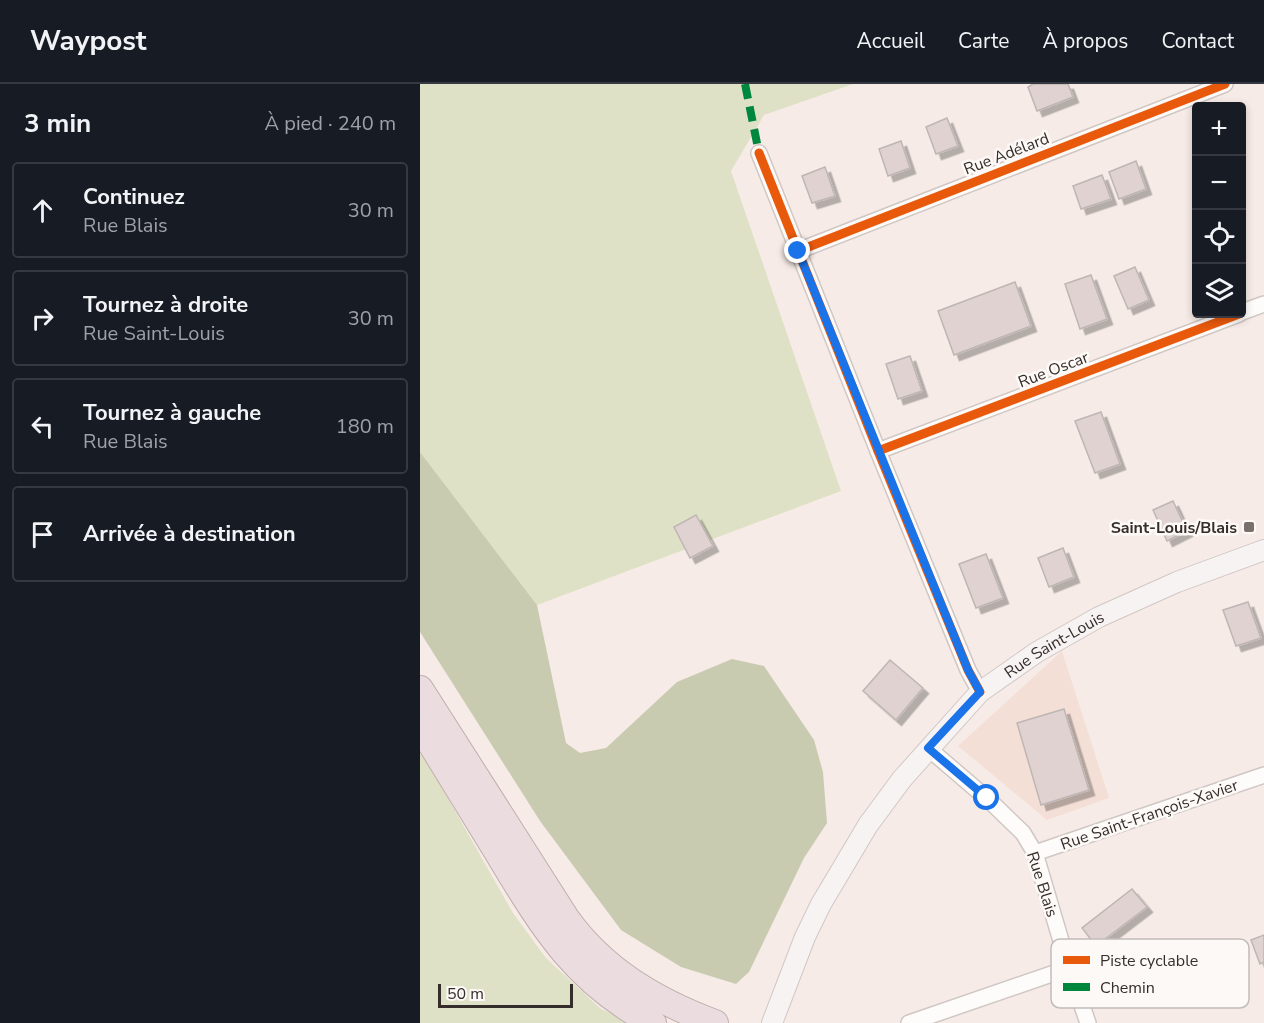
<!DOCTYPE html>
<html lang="fr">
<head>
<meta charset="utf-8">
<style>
  body { margin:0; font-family:"Nunito Sans",sans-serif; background:#20242c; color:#f1f3f6 }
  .controls { position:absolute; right:18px; top:18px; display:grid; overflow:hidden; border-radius:6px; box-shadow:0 3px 9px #0003 }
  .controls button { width:54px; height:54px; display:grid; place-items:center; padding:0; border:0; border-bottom:2px solid #363941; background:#171b24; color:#f1f3f6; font:30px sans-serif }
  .scale { position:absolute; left:18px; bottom:15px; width:135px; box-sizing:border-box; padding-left:6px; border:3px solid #352d2a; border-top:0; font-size:16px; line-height:21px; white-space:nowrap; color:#352d2a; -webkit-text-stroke:4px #fdf9f7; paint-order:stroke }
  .stop { position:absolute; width:18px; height:18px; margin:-14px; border:4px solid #1a73e8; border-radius:50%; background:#fff }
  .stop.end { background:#1a73e8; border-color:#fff; box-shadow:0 2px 6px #0008 }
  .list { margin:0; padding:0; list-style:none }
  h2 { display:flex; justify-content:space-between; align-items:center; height:78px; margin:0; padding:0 24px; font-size:26px }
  h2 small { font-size:20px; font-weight:400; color:#9ea1a6 }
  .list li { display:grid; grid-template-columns:39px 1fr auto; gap:18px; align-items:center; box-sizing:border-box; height:96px; margin:0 12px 12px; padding:0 12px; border:2px solid #363941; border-radius:6px }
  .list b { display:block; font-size:22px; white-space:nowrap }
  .list p { margin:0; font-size:20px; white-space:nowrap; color:#9ea1a6 }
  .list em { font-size:20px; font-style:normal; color:#9ea1a6 }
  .icon { flex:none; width:33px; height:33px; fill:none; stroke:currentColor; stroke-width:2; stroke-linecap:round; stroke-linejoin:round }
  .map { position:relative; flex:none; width:844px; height:939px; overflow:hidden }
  header { display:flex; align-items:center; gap:36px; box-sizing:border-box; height:84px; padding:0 30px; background:#171b24; border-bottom:2px solid #363941 }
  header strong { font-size:28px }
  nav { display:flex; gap:33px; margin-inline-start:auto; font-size:21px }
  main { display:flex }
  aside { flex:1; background:#171b24 }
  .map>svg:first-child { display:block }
</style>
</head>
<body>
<header>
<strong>Waypost</strong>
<nav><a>Accueil</a><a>Carte</a><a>À propos</a><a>Contact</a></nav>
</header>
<main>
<aside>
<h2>3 min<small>À pied · 240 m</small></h2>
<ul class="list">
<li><svg class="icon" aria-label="ahead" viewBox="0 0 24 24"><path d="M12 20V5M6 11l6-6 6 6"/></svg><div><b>Continuez</b><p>Rue Blais</p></div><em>30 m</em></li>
<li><svg class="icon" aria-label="right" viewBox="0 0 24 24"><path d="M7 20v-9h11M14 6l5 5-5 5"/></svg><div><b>Tournez à droite</b><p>Rue Saint-Louis</p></div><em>30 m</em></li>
<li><svg class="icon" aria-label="left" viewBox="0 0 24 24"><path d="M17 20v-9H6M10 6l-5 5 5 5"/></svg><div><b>Tournez à gauche</b><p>Rue Blais</p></div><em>180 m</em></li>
<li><svg class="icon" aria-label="arrive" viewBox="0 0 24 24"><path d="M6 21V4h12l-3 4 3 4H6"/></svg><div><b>Arrivée à destination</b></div></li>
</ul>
</aside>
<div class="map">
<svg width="844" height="939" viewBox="0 0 844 939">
  <defs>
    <filter id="shadow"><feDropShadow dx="5.5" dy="5.5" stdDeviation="0" flood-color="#0004"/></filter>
  </defs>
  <rect width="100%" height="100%" fill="#f6ebe6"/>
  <polygon fill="#f4dfd7" points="642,567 689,714 627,736 538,662"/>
  <g fill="#dfe1c6">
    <polygon points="0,0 433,0 344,31 311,87 421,407 117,521 0,368"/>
    <polygon points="0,665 93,829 126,874 181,925 213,939 0,939"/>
  </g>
  <polygon fill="#c9cbb1" points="0,368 117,521 146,659 160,669 186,664 257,598 312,575 344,582 394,656 403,688 407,739 384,774 329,888 316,900 261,883 201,846 120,737 0,548"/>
  <g fill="#e1d2d2" stroke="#beb6b4" stroke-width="1.5" filter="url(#shadow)">
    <polygon points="648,0 653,13 617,27 608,3 613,0"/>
    <polygon points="527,34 538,62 516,70 506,43"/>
    <polygon points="481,57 490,84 468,92 459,65"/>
    <polygon points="716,77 726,105 699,115 689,88"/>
    <polygon points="405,83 415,112 392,119 382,92"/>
    <polygon points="682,91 691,115 661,125 653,102"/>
    <polygon points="715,183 729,216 708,225 694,192"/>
    <polygon points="671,191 687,235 660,245 645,200"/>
    <polygon points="595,198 611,242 534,271 518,227"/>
    <polygon points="490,272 502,307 478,315 466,280"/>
    <polygon points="681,328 700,380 675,389 655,337"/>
    <polygon points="753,417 767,447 747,457 733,426"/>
    <polygon points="276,431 293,462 270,474 254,443"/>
    <polygon points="643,464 654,493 629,503 618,474"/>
    <polygon points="566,470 583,514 556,524 539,480"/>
    <polygon points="828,518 841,554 816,562 803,526"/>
    <polygon points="470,576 503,604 476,636 443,607"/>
    <polygon points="644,625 669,706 621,721 597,639"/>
    <polygon points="712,805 727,823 676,862 662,844"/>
    <polygon points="844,851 844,878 840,880 831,856"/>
  </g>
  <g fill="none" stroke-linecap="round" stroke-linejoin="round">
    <defs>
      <g id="street">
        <polyline points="339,69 458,367 548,586 560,608"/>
        <polyline points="378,167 805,0"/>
        <polyline points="822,228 844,220"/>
        <polyline points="458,367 819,230"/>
        <polyline points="508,664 571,718 603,749 615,769 649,884 668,939"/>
        <polyline points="615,769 844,691"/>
        <polyline points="489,939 649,884"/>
      </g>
      <g id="secondary">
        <path id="s1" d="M352,939L385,853L401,820L448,741L482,695L560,608L617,568L679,533L757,498L844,466"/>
      </g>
      <g id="highway">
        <path d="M0,605L146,834C183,886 236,917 295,939"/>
        <path d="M0,642C25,683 51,725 76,766C121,840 153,897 233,939"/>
      </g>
    </defs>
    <use href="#street" stroke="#d0c7c4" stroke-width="18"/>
    <use href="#secondary" stroke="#d0c7c4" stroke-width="22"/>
    <use href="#highway" stroke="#c0adae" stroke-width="28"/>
    <use href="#street" stroke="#fefcfb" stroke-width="15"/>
    <use href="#secondary" stroke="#f8f3f3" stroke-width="20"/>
    <use href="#highway" stroke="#ebdddf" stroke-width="26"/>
    <polyline stroke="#00873e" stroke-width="8" stroke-dasharray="15 8" stroke-linecap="butt" points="325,0 339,69"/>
    <defs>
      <g id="cycleway">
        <polyline points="339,69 458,367 548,586 560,608"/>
        <polyline points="378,167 805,0"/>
        <polyline points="458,367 819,230"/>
      </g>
    </defs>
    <use href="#cycleway" stroke="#fdf9f7" stroke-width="13"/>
    <use href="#cycleway" stroke="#e8590c" stroke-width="9"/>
  </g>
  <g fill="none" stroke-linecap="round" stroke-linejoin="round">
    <polyline stroke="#1a73e8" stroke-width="8" points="378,167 548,586 560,608 508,664 567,714"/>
  </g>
  <rect fill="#79706c" stroke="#fdf9f7" stroke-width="2" x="823" y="437" width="12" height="12" rx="3"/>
  <g text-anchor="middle" stroke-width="5" stroke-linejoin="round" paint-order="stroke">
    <g font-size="16" fill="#352d2a" stroke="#fdf9f7">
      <text transform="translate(586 69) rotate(-21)" y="6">Rue Adélard</text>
      <text transform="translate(633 285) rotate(-21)" y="6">Rue Oscar</text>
      <text dy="6" stroke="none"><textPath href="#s1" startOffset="483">Rue Saint-Louis</textPath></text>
      <text transform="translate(729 730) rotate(-19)" y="6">Rue Saint-François-Xavier</text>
      <text transform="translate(623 800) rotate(72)" y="6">Rue Blais</text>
    </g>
    <g font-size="16" font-weight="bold" fill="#352d2a" stroke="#fdf9f7" text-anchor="end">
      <text x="817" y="449">Saint-Louis/Blais</text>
    </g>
  </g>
  <rect x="631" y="855" width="198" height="69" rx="9" fill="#fdf9f7" stroke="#c1bcba" stroke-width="1.5"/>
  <rect x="643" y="872" width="27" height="8" fill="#e8590c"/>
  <rect x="643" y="899" width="27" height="8" fill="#00873e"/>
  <g font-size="16" fill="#352d2a">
    <text x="680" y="882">Piste cyclable</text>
    <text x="680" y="909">Chemin</text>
  </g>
</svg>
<div class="controls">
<button>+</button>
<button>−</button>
<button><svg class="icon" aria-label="locate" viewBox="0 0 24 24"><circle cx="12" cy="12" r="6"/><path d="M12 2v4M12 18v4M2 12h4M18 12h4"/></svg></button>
<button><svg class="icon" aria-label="layers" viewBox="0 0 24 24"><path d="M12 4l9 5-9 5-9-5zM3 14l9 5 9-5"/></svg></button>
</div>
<div class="scale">50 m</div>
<div class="stop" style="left:567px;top:714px"></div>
<div class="stop end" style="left:378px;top:167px"></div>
</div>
</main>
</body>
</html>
